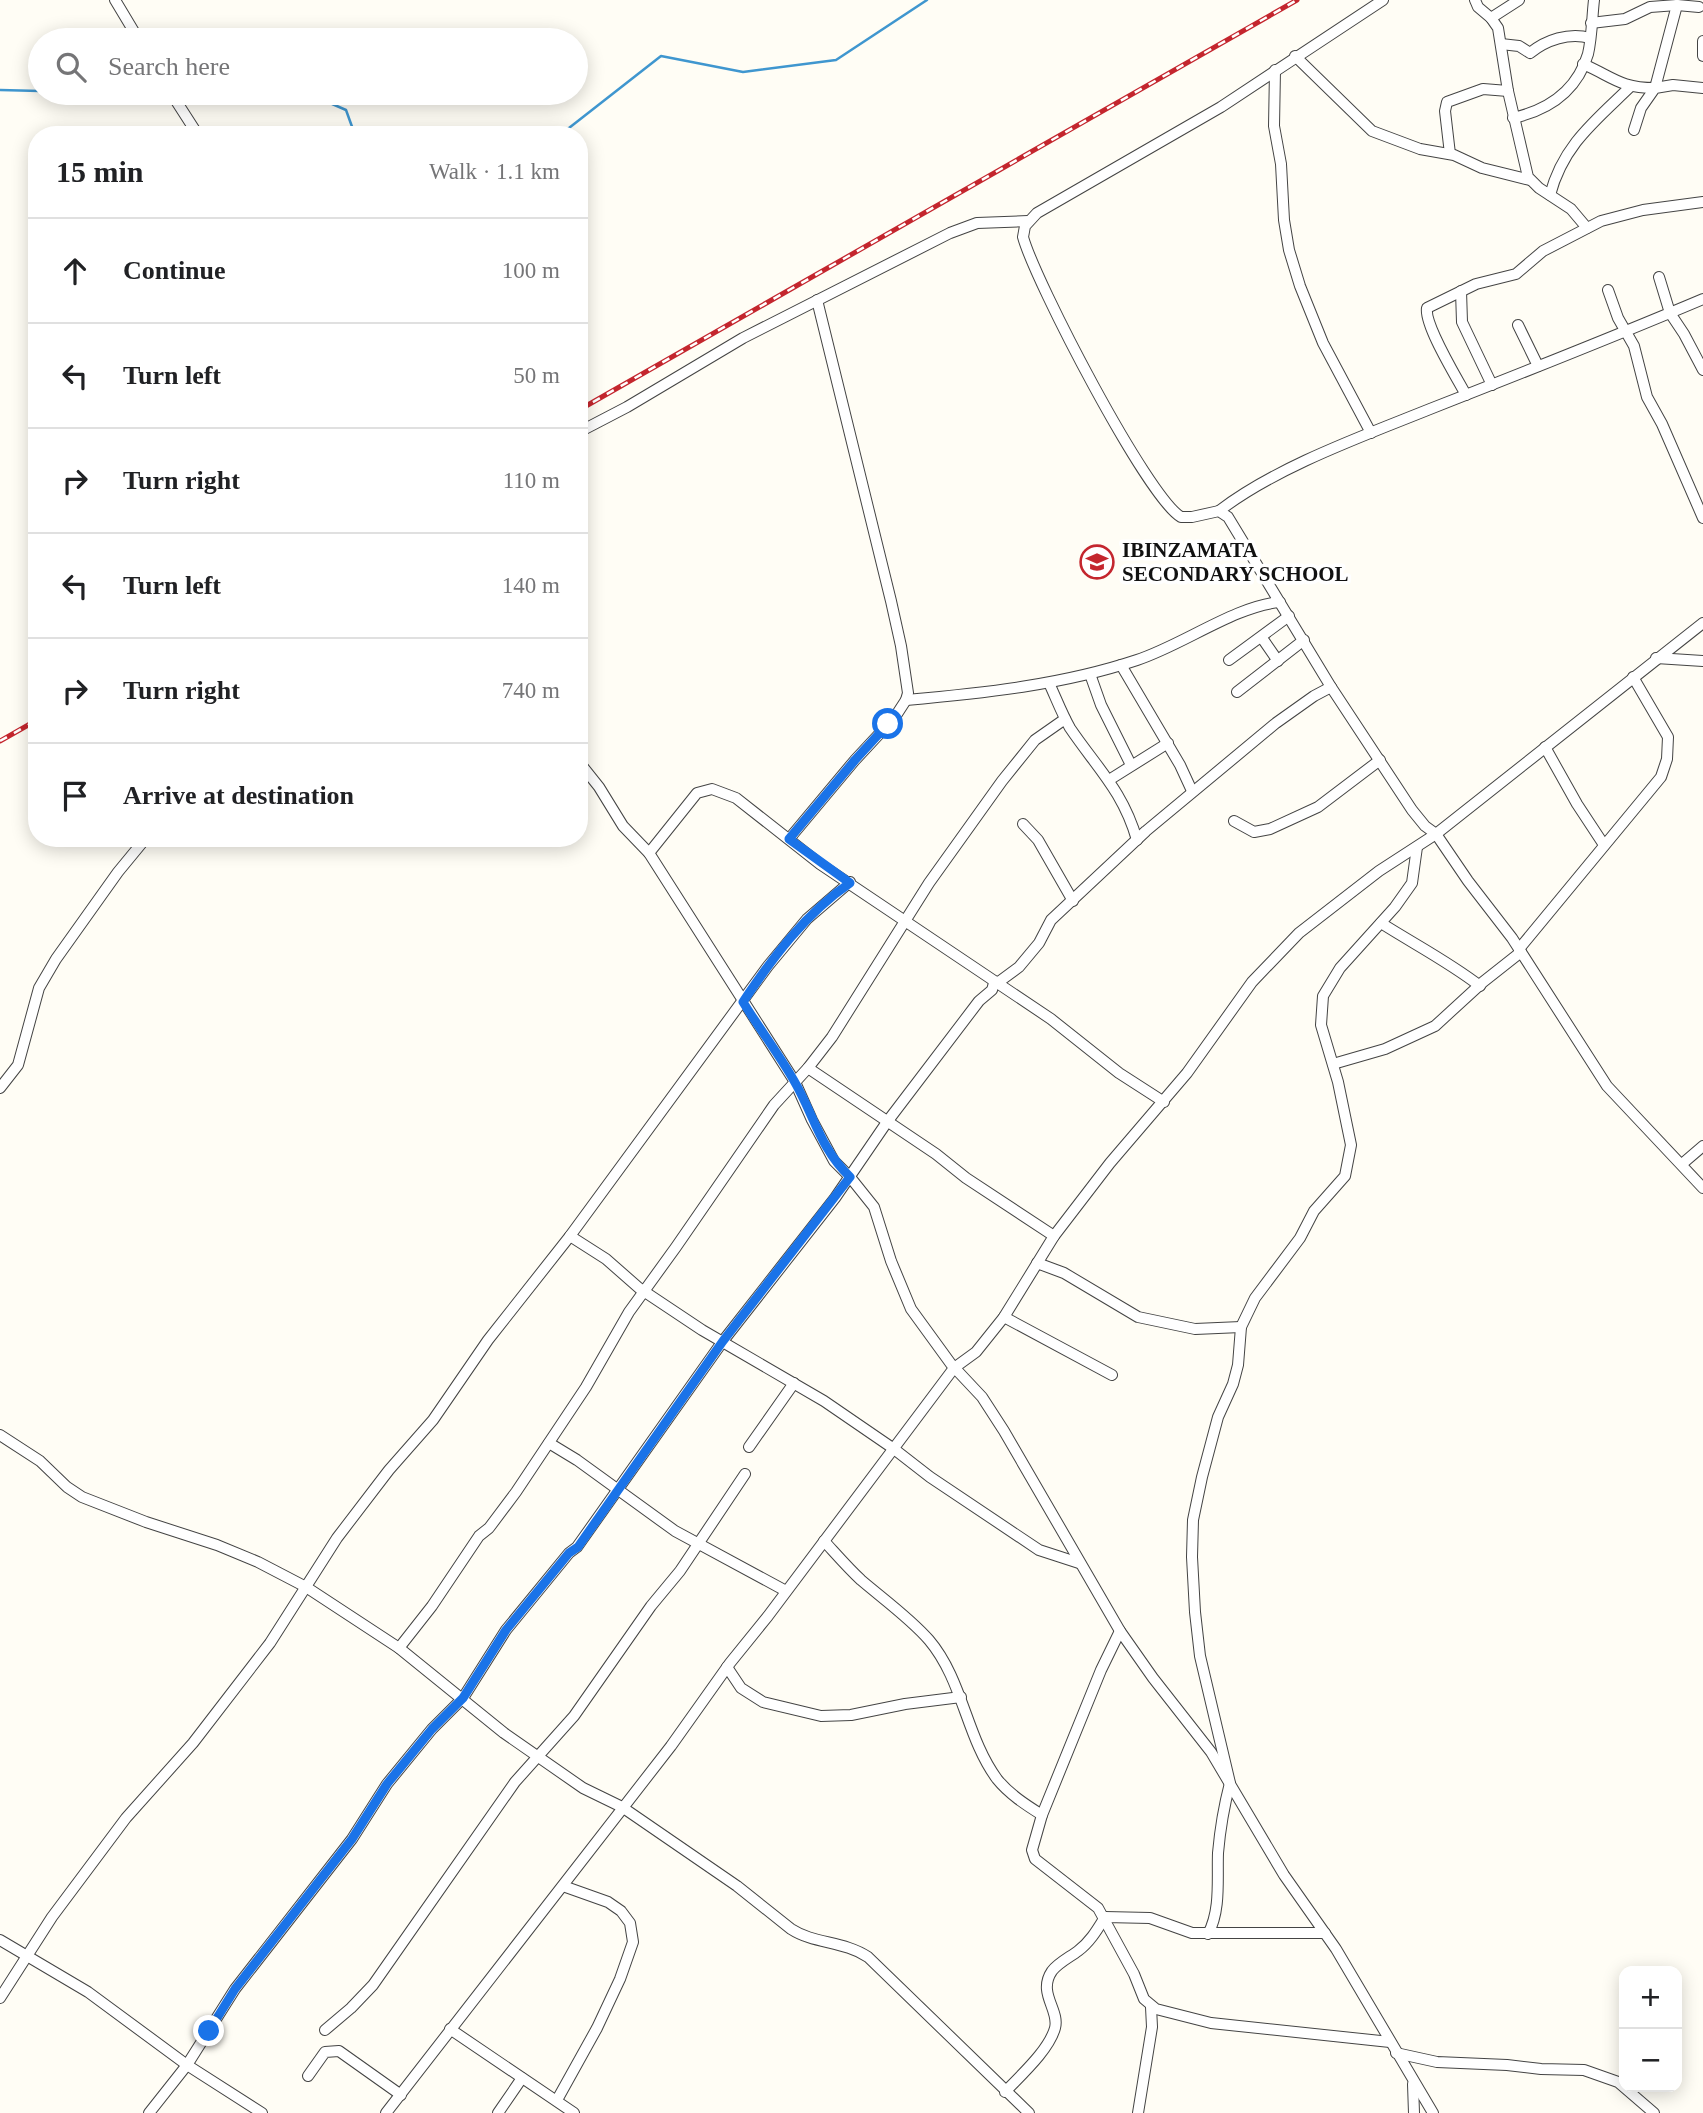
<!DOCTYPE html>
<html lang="en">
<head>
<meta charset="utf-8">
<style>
  body { margin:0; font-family:"Times New Roman",serif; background:#f6f6f6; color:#202124 }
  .controls { position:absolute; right:21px; bottom:21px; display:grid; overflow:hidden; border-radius:14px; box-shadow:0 4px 18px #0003 }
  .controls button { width:63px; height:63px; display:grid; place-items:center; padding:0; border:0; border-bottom:2px solid #e0e0e0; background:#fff; color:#202124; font:35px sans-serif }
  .stop { position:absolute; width:21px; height:21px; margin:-16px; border:5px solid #1a73e8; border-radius:50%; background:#fff }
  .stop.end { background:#1a73e8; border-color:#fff; box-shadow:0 2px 7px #0008 }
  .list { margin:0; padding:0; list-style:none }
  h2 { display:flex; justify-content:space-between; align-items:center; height:91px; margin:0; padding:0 28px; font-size:30px }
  h2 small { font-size:23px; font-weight:400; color:#757577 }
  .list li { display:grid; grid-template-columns:46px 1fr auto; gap:21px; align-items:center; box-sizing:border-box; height:105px; padding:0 28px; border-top:2px solid #e0e0e0 }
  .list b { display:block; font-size:26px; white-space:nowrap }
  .list em { font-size:23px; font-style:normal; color:#757577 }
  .icon { flex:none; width:38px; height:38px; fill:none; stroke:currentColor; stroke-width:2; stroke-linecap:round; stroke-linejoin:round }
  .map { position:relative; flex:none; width:1703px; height:2113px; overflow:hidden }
  .search { position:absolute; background:#fff; box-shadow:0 4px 18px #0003; left:28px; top:28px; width:560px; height:77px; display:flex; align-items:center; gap:18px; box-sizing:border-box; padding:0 24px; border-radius:38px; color:#757577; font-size:26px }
  .panel { position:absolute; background:#fff; box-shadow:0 4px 18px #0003; left:28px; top:126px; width:560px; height:721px; border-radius:28px }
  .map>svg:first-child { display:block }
</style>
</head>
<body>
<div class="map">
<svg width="1703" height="2113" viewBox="0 0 1703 2113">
  <rect width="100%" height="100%" fill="#fffdf5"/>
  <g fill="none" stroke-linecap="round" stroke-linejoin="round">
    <g stroke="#3f96cf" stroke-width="2.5">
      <polyline points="0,90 40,91"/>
      <polyline points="187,93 194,96 238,93"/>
      <polyline points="307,93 346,110 355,135"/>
      <polyline points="560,135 661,56 743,72 836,60 927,0"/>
    </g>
    <defs>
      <g id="street">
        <polyline points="115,0 139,40"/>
        <path d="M1383,0L1221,107L1037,213L1025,226L1023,237C1035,281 1147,497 1181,517H1192L1219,511L1228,517L1331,687L1412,810L1425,826L1436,834L1468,881L1512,938L1607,1086L1703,1188"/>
        <polyline points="1475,0 1478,7 1491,18 1498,28 1508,91 1528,177 1539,188 1571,209 1587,228"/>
        <polyline points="1491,18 1519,0"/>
        <polyline points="1591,23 1625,19 1650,7 1677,5 1699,7"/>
        <polyline points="1703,41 1703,56"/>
        <path d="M1501,44L1519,46L1530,53C1546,40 1569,32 1590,38"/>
        <polyline points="1295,56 1372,131 1420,149 1454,155 1482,168 1530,180"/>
        <path d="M1583,64C1613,77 1620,88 1655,88L1677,5"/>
        <polyline points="1275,70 1274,126 1281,164 1284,220 1289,250 1300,286 1323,343 1371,433"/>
        <polyline points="171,93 198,135"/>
        <path d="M1513,118C1548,110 1577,91 1588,54C1592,37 1592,17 1594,0"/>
        <polyline points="1634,130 1641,108 1655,88 1673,85 1703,88"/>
        <polyline points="1450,154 1445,111 1447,102 1483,89 1508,91"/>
        <path d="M1550,195C1563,145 1595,121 1631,86"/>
        <polyline points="1659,277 1670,313 1684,334 1703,370"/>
        <polyline points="1608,290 1618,318 1634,346 1647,397 1662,424 1703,518"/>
        <polyline points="1461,291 1462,322 1492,385"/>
        <polyline points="1518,325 1538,366"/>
        <path d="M1466,395C1457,378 1424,325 1427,308L1476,284L1516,274L1543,251L1601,221L1643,210L1703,202"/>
        <polyline points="579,432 627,407 743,338 950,233 977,223 1028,221"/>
        <path d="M1219,511C1276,467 1363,436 1430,409C1522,373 1613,337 1703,299"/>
        <polyline points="1262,638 1278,661"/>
        <polyline points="1656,658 1703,661"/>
        <polyline points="1229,660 1289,616"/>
        <polyline points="1121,665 1180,765 1192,791"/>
        <polyline points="1090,674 1101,705 1131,765"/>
        <path d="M1049,683C1056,698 1062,714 1070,728C1097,768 1123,791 1137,840"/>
        <polyline points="1237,692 1304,640"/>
        <path d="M906,700C984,693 1062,685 1137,660C1183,645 1235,606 1280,602"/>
        <polyline points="1545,747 1577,804 1604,845"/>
        <polyline points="579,762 599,787 623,826 649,853 795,1082 812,1120 834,1161 850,1177 874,1207 891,1261 911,1309 951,1364 982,1397 1004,1431 1120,1631 1153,1678 1211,1752 1284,1875 1336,1949 1433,2113"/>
        <polyline points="1109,780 1168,743"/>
        <polyline points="1234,821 1254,832 1270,829 1318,807 1380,760"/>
        <polyline points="1023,824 1038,840 1073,901"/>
        <polyline points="789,839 855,760 895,717 906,700 908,693 901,646 891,601 817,300"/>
        <polyline points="649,853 697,793 712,789 736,798 820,864 1051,1019 1119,1073 1164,1102"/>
        <path d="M1381,923C1414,944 1449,962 1480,986"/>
        <polyline points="1519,949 1661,777 1667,759 1668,737 1633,677"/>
        <polyline points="1333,1064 1385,1049 1435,1026 1483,982 1521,952"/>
        <polyline points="808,1068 936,1154 966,1178 1054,1236"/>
        <polyline points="0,1088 18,1065 39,988 56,959 118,872 146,838"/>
        <polyline points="1682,1164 1703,1146"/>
        <polyline points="570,1236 606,1259 639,1288 702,1330 824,1401 894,1449 930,1477 1039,1550 1079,1563"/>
        <polyline points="1037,1263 1064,1273 1138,1317 1195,1329 1241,1327"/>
        <polyline points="1004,1317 1112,1375"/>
        <path d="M0,1435L40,1461L67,1487L82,1497L146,1522L217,1545L258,1562L306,1587L399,1648L504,1733L583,1788L622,1807L737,1886L791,1929C814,1944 844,1941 868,1957L1029,2113"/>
        <polyline points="549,1443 577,1460 675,1531 786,1591"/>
        <polyline points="749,1447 794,1383"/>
        <path d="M824,1541C836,1554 848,1568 861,1580C882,1598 911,1619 929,1640C963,1680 966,1737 997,1779C1009,1794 1026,1805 1042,1815"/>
        <polyline points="1120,1631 1101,1670 1042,1815 1032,1850 1035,1859 1098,1908 1134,1974 1144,1999 1156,2009 1211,2023 1390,2042"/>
        <polyline points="399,1648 432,1606 479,1536 489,1528 516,1492 586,1387 629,1312 676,1247 774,1105 808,1068 832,1037 929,883 1002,781 1035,740 1065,719"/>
        <polyline points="727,1667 741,1688 763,1702 821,1716 851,1715 905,1704 961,1697"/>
        <path d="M1208,1934C1221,1910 1217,1879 1218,1853C1220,1830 1224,1806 1230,1783L1200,1656L1195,1612L1192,1557L1193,1520L1202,1477L1218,1417L1233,1384L1238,1365L1241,1327L1255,1298L1300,1238L1314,1211L1345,1176L1351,1145L1338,1082L1321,1025L1323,996L1340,968L1395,907L1412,883L1417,847"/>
        <polyline points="0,1940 88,1992 187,2065 262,2113"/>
        <polyline points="0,1998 52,1917 126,1818 193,1743 270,1643 337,1538 389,1470 433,1420 488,1340 570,1236 768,966 807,919 850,882"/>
        <polyline points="450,2029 574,2113"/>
        <polyline points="325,2030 351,2008 373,1985 515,1782 574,1716 651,1606 680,1571 745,1474"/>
        <polyline points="1396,2053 1437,2062 1507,2065 1541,2069 1584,2070 1618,2082 1654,2113"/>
        <polyline points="308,2076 325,2052 339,2051 401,2095"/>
        <polyline points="1413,2084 1414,2113"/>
        <path d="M1005,2092C1021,2075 1049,2050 1055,2028C1060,2010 1037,1993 1052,1971C1058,1963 1070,1957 1078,1951C1090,1942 1097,1930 1105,1917L1150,1918L1192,1933H1325"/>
        <polyline points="557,2100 597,2028 620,1979 633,1942 630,1923 621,1911 608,1902 563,1886"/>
        <polyline points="149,2113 187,2065 235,1989 352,1839 387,1784 432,1729 463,1698 506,1630 569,1553 577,1547 723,1341 835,1198 887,1122 979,1001 992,990 994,983 1000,981 1019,967 1039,943 1051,920 1146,831 1276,723 1314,696 1331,687"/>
        <polyline points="386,2113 671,1746 730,1663 768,1616 954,1368 976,1352 1004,1317 1054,1236 1110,1163 1187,1073 1252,982 1299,933 1379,871 1436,834 1703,623"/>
        <polyline points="498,2113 522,2078"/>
        <polyline points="1138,2113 1152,2027 1151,2007"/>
      </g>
    </defs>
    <use href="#street" stroke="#444" stroke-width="12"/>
    <use href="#street" stroke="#fff" stroke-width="10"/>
    <defs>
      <g id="rail">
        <polyline points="579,410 1297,0"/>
        <polyline points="0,741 37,720"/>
      </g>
    </defs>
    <use href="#rail" stroke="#c4262e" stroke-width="5"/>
    <use href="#rail" stroke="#fff" stroke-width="2.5" stroke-dasharray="8" stroke-linecap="butt"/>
  </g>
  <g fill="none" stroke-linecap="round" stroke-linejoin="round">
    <path stroke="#1a73e8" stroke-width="9" d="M209,2031L235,1989L352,1839L387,1784L432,1729L463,1698L506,1630L569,1553L578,1547L723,1341L850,1177C819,1147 814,1114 793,1079C778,1053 759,1028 743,1002C773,957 806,913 850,883L789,839L855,760L888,724"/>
  </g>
  <defs>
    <symbol id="school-ring" viewBox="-11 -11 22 22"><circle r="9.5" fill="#fff" stroke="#c4262e" stroke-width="1.5"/><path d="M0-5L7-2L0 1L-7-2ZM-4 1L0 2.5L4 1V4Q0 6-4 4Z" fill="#c4262e"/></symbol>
  </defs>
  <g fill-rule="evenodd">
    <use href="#school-ring" x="1078" y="543" width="38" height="38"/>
  </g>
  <g text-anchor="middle" stroke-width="7" stroke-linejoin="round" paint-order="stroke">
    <g font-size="21" font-weight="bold" fill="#111" stroke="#fff" text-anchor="start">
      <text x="1122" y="557">IBINZAMATA<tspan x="1122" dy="24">SECONDARY SCHOOL</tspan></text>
    </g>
  </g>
</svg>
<div class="controls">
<button>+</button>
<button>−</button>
</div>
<div class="stop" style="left:888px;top:724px"></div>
<div class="stop end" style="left:209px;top:2031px"></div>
<div class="search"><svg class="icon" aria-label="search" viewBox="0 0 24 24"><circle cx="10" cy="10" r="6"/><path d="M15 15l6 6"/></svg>Search here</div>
<section class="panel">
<h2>15 min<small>Walk · 1.1 km</small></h2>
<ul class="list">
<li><svg class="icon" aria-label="ahead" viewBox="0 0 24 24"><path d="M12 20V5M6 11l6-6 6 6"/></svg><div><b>Continue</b></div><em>100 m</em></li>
<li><svg class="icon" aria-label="left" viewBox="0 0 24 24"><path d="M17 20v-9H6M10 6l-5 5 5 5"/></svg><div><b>Turn left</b></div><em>50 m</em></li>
<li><svg class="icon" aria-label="right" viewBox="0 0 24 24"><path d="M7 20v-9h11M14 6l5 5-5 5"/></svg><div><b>Turn right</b></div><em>110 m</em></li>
<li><svg class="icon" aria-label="left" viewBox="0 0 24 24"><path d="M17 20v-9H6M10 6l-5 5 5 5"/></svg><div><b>Turn left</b></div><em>140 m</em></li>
<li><svg class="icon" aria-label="right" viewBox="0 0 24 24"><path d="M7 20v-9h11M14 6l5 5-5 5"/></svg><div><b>Turn right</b></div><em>740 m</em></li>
<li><svg class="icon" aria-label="arrive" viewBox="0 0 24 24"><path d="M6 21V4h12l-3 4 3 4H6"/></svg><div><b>Arrive at destination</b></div></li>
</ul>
</section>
</div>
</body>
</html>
